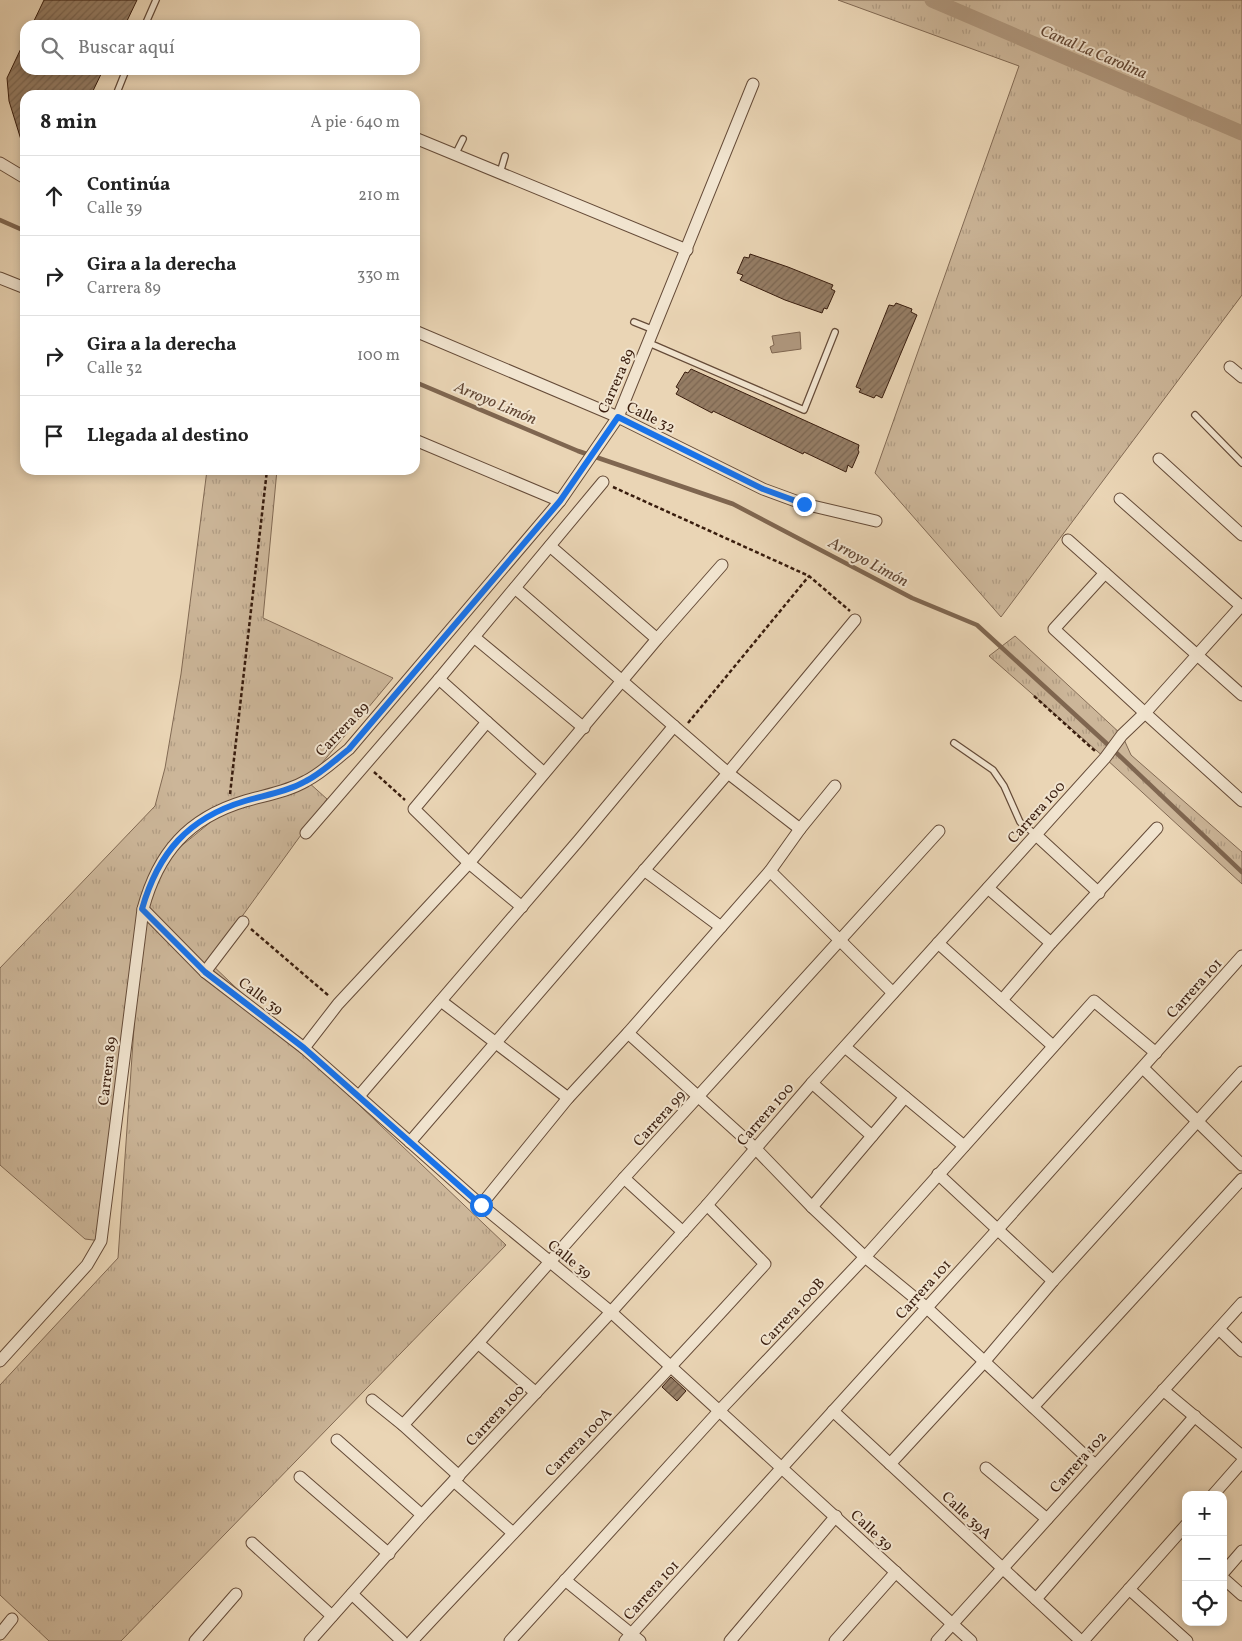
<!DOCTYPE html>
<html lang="es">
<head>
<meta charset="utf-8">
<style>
  body { margin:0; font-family:Vollkorn,serif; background:#f6f6f6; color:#222 }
  .controls { position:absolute; right:15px; bottom:15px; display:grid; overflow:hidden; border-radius:10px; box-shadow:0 2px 8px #0003 }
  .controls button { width:45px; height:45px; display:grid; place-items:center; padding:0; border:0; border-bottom:1px solid #e0e0e0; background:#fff; color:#222; font:25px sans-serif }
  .stop { position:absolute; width:15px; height:15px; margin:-11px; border:4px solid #1a73e8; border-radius:50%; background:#fff }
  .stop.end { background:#1a73e8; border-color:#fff; box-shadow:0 1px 5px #0008 }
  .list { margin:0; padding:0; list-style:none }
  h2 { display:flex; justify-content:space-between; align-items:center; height:65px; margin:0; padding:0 20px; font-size:21px }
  h2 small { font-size:16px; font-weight:400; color:#767676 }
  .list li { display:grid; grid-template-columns:32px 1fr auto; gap:15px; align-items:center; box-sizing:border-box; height:80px; padding:0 20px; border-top:1px solid #e0e0e0 }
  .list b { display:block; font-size:19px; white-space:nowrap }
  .list p { margin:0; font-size:16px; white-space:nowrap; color:#767676 }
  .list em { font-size:16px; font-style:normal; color:#767676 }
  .icon { flex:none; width:28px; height:28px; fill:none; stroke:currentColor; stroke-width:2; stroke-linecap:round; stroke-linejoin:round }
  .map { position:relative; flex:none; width:1242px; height:1641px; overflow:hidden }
  .search { position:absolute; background:#fff; box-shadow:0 2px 8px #0003; left:20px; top:20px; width:400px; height:55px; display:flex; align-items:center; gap:12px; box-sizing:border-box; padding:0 18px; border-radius:15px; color:#767676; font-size:19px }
  .panel { position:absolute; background:#fff; box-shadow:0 2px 8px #0003; left:20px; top:90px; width:400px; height:385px; border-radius:15px }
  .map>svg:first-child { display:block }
</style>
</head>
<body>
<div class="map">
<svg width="1242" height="1641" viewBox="0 0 1242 1641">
  <defs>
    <pattern id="grass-tufts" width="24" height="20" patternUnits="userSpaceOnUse" patternTransform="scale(1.25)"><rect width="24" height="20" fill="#ccb699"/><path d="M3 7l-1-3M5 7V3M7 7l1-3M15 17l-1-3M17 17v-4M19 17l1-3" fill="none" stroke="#b09c83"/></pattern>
    <pattern id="building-hatch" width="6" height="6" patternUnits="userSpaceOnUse" patternTransform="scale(1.25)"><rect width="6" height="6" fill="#957d65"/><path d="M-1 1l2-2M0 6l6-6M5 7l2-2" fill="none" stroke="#7b6652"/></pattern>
  </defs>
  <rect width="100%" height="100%" fill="#ead5b5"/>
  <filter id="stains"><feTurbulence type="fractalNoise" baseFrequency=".004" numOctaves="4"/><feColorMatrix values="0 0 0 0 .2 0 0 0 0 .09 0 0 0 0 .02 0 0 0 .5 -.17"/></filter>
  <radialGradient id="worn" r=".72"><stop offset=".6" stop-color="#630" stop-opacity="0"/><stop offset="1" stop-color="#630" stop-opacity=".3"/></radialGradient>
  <g fill="url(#grass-tufts)" stroke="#826a54" fill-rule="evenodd">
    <polygon points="838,0 1242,0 1242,295 1001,617 875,473 1019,66"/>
    <path d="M207,470H277L263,618L393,678L307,781L327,799L209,962L506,1245L121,1641H49L0,1595V1385L118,1258L140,941L101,1241L85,1239L0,1165V968L155,806L165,768L181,674ZM223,812L169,856L177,841Z"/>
    <polygon points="1015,636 1122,735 1131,755 1242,852 1242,884 1105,758 989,656"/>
  </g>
  <polygon fill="#ae967c" stroke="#7f6650" points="800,332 801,349 772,353 770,347 774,345 772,336"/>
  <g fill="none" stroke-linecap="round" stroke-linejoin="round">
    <g stroke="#7f6650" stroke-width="4.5">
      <polyline points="0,220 25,231"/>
      <polyline points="415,382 578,451 733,504 912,598 977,625 1105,742 1242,872"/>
    </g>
    <polyline stroke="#ae967c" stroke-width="15" points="932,0 1242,133"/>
  </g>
  <g fill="url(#building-hatch)" stroke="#391d0e">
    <polygon points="44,0 137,0 125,25 32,25"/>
    <polygon points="25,40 25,70 103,70 91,95 25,95 25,143 22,143 9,101 7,78"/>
    <polygon points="750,254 788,267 833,285 831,289 835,291 827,309 824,308 822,313 785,300 740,280 743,275 737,273 744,257 749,258"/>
    <polygon points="896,303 912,309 911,312 917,315 882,398 876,395 874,398 859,392 861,389 856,387 889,305 894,306"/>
    <polygon points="691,369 859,445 858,450 859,452 852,468 848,465 846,472 804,452 803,454 713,411 712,413 676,394 679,389 676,387 685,372 688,373"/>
    <polygon points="671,1377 686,1391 677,1401 662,1387"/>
  </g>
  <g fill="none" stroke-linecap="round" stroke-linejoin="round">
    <defs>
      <g id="lane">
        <polyline points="145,25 156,0"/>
        <polyline points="116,95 126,70"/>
        <polyline points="455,155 463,139"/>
        <polyline points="500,173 505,156"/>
        <polyline points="634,322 654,330"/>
        <polyline points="649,343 804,410 835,332"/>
        <polyline points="1195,415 1242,463"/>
        <polyline points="954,743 993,770 1004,786 1020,822 1036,835"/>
      </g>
      <g id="street">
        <polyline points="415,138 687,250"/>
        <polyline points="0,163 25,178"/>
        <polyline points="0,278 25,288"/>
        <polyline points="415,331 618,417 763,489 804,504 876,521"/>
        <polyline points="1230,367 1242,377"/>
        <polyline points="415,440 560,501"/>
        <polyline points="1159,459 1242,535"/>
        <polyline points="1120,499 1242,607"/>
        <polyline points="1068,540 1242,695"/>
        <polyline points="550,546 657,639"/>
        <polyline points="1105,573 1054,629 1145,713 1242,801"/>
        <polyline points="515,588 728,773 800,829"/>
        <polyline points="474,637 584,728"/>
        <polyline points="439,679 544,773"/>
        <polyline points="487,722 414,809 469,863 522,907"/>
        <polyline points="306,833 439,679 603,482"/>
        <polyline points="1036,835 1099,893"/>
        <polyline points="644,870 721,927"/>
        <polyline points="770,871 893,993"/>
        <polyline points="988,888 1051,943"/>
        <polyline points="143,909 205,972 304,1048 481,1205 611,1312 971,1641"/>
        <polyline points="938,943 1053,1046"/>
        <polyline points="205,972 243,922"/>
        <polyline points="1002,1000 1051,943 1157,828"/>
        <polyline points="441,1001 568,1098"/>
        <polyline points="628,1033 755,1148 812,1207 865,1257 927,1308 1095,1465"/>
        <polyline points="845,1047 964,1146"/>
        <polyline points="304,1048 338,1004 469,863 657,639 722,565"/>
        <polyline points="1143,1068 1242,1165"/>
        <polyline points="812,1083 872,1136"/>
        <polyline points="359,1096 579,840 674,726"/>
        <polyline points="410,1142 728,773 855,620"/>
        <polyline points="938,1174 1053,1281"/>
        <polyline points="624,1178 683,1232"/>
        <polyline points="481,1205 568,1098 628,1033 770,871 800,829 835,786"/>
        <polyline points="812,1207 905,1097"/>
        <polyline points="1219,1329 1242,1351"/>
        <polyline points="478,1343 536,1393"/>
        <path d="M0,1361L87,1265L101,1241L143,909C158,853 188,818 245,801C265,795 287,792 306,781C322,773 335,760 349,749L560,501L618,417L753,84"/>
        <polyline points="1163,1390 1242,1456"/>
        <polyline points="372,1400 403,1425 459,1476"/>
        <polyline points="1033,1407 1242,1179"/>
        <polyline points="833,1411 1081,1641"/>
        <polyline points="403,1425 478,1343 624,1178 939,831"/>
        <polyline points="337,1440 422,1515"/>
        <polyline points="890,1464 984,1362 1053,1281 1242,1072"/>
        <polyline points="986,1468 1047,1519"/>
        <polyline points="300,1477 389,1554"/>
        <polyline points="454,1481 513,1533"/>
        <polyline points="1213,1495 1242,1462"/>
        <polyline points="252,1543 332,1616"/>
        <polyline points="1223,1573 1242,1551"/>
        <polyline points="1223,1578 1242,1595"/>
        <polyline points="565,1580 640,1641"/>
        <polyline points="1129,1589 1187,1641"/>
        <polyline points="352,1594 402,1641"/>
        <polyline points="1036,1599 1195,1416"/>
        <polyline points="0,1634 12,1619"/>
        <polyline points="195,1641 236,1594"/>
        <polyline points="310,1641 422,1515 611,1312 707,1205 812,1083 1105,758 1122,735 1145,713 1242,605"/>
        <path d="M412,1641C529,1515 650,1392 765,1264L707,1205"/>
        <polyline points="510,1641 720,1410 865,1257 1094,1001 1156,1053"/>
        <polyline points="625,1641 998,1229 1242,956"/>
        <polyline points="730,1641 836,1516"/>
        <polyline points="835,1641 896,1572"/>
        <polyline points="937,1641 1242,1303"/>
        <polyline points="1083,1641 1186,1525"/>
      </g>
    </defs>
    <use href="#lane" stroke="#654b38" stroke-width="8"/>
    <use href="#street" stroke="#654b38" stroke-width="13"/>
    <g stroke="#391d0e" stroke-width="2.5" stroke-dasharray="4 2.5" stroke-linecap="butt">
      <polyline points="613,487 809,576 850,611"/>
      <polyline points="1034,696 1095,751"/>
      <polyline points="688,723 809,576"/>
      <polyline points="374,772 405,800"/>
      <polyline points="230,794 267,470"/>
      <polyline points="251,929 329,996"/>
    </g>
    <use href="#lane" stroke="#f1e4cf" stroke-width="5.5"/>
    <use href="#street" stroke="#f1e4cf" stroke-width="11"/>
  </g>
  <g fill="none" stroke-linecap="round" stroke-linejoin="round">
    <path stroke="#1a73e8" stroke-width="6" d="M481,1205L304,1048L205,972L142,909C158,853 188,818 245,801C265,795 287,792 306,781C322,773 335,760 349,749L560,501L618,417L763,489L804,504"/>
  </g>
  <g text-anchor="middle" stroke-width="4" stroke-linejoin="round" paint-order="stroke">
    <g font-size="15" fill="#391d0e" stroke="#f1e4cf">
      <text transform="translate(616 381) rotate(-66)" y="5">Carrera 89</text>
      <text transform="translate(651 417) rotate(26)" y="5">Calle 32</text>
      <text transform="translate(342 729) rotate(-46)" y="5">Carrera 89</text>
      <text transform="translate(1036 812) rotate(-48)" y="5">Carrera 100</text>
      <text transform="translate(1194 988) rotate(-48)" y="5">Carrera 101</text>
      <text transform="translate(261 996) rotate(37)" y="5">Calle 39</text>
      <text transform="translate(107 1071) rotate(-83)" y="5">Carrera 89</text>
      <text transform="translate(765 1114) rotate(-49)" y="5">Carrera 100</text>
      <text transform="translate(659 1118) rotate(-48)" y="5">Carrera 99</text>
      <text transform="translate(570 1259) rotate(39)" y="5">Calle 39</text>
      <text transform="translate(923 1289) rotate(-48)" y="5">Carrera 101</text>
      <text transform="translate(792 1312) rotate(-47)" y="5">Carrera 100B</text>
      <text transform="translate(495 1415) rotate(-47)" y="5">Carrera 100</text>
      <text transform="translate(578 1442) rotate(-46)" y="5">Carrera 100A</text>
      <text transform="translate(1078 1462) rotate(-48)" y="5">Carrera 102</text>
      <text transform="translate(967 1515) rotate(43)" y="5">Calle 39A</text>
      <text transform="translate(872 1530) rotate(43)" y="5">Calle 39</text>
      <text transform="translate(651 1590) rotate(-48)" y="5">Carrera 101</text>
    </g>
    <g font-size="16" font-style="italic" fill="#624734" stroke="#f1e4cf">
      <text transform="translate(1094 51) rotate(23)" y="6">Canal La Carolina</text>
      <text transform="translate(496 402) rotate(23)" y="6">Arroyo Limón</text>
      <text transform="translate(869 561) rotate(28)" y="6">Arroyo Limón</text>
    </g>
  </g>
  <rect width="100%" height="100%" filter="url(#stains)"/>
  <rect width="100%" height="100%" fill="url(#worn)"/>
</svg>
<div class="controls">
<button>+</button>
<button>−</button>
<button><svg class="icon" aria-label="locate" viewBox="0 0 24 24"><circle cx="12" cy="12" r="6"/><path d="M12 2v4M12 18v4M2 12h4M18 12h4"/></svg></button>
</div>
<div class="stop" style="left:481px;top:1205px"></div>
<div class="stop end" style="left:804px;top:504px"></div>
<div class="search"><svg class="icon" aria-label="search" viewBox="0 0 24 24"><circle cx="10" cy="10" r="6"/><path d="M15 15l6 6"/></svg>Buscar aquí</div>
<section class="panel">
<h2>8 min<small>A pie · 640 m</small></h2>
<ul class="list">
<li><svg class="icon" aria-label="ahead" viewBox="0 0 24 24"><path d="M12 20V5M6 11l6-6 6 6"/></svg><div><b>Continúa</b><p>Calle 39</p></div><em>210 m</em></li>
<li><svg class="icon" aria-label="right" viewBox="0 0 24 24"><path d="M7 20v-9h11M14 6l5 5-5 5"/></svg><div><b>Gira a la derecha</b><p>Carrera 89</p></div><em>330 m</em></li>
<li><svg class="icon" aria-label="right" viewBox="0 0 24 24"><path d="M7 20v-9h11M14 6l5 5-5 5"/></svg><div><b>Gira a la derecha</b><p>Calle 32</p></div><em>100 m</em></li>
<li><svg class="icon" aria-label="arrive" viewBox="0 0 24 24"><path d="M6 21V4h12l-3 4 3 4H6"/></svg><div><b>Llegada al destino</b></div></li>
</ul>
</section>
</div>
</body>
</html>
